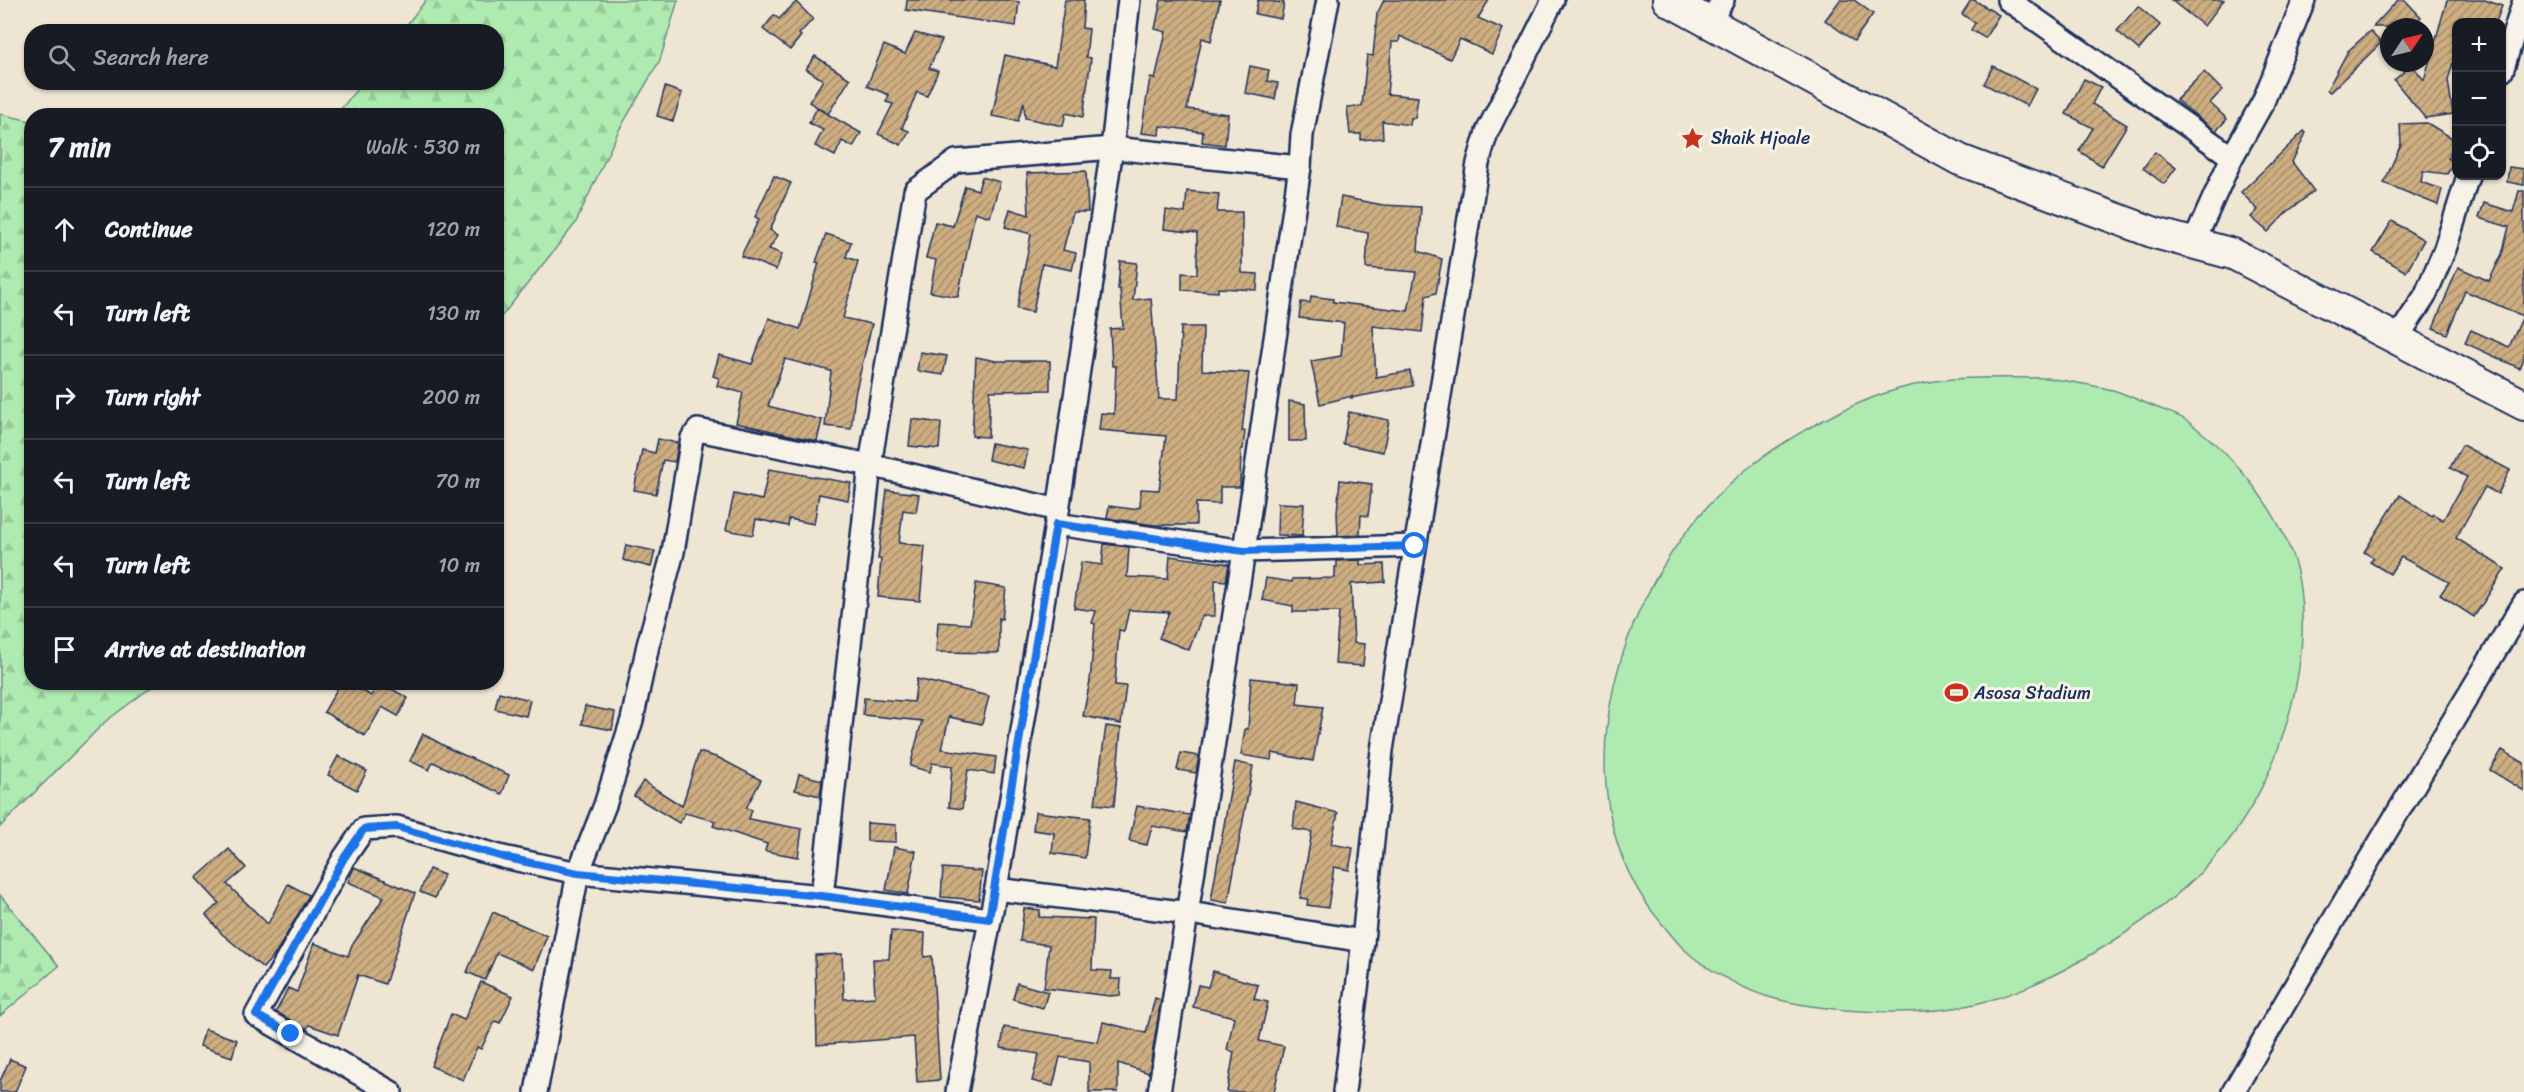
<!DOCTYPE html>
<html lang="en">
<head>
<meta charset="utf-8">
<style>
  body { margin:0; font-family:Sriracha,sans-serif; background:#242831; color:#f1f3f6 }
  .controls { position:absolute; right:18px; top:18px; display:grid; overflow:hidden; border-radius:12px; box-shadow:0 2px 4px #0004 }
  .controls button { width:54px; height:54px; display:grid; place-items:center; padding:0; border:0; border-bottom:2px solid #363941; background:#171b24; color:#f1f3f6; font:30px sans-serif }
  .compass { position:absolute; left:2380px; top:18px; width:54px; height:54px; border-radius:50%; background:#171b24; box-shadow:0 2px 4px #0004; rotate:55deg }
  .stop { position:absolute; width:18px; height:18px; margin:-14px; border:4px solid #1a73e8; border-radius:50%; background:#fff }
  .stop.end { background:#1a73e8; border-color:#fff; box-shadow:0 2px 6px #0008 }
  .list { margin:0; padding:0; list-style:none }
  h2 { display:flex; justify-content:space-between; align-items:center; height:78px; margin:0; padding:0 24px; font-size:26px }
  h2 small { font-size:20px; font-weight:400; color:#9ea1a6 }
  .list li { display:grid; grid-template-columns:39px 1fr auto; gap:18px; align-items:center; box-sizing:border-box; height:84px; padding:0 24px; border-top:2px solid #363941 }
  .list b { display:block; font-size:22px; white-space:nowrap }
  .list em { font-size:20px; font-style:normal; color:#9ea1a6 }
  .icon { flex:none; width:33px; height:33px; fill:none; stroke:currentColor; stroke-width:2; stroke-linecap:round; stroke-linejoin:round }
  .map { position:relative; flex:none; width:2524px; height:1092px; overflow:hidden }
  .search { position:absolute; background:#171b24; box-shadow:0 2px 4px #0004; left:24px; top:24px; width:480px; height:66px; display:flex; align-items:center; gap:15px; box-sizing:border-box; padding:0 21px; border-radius:24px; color:#9ea1a6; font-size:22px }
  .panel { position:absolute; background:#171b24; box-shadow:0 2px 4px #0004; left:24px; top:108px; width:480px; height:582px; border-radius:24px }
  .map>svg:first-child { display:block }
</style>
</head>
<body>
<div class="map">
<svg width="2524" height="1092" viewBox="0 0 2524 1092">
  <defs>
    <pattern id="forest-firs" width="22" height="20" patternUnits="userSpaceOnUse" patternTransform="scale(1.5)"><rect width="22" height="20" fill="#afebb0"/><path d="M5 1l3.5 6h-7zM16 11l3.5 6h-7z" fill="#96ca9a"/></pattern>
    <pattern id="building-hatch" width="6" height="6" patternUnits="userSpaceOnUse" patternTransform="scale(1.5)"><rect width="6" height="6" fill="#ceae81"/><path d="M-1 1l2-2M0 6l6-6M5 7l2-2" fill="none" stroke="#a68e6d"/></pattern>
  </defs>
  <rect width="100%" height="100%" fill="#efe5d3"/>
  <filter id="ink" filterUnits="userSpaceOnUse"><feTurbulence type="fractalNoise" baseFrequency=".0167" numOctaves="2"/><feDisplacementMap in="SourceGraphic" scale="12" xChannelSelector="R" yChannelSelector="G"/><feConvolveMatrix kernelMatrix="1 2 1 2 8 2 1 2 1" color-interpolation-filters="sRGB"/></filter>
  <g filter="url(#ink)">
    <g fill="url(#forest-firs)" stroke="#658d87" stroke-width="1.5">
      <polygon points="426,0 678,0 660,60 619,130 575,224 497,322 496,116 336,115 362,83 496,82 496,32 402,31"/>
      <polygon points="0,114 31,121 32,682 157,683 106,721 0,827"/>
      <polygon points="0,895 59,966 0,1016"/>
    </g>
    <path fill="#afebb0" stroke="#658d87" stroke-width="1.5" d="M2047,378C2070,382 2096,385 2119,392C2132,397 2145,403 2158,408C2168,412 2179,415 2187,421C2235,455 2290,522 2299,582C2313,669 2278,781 2222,849C2168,914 2057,985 1975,1004C1919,1017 1831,1013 1776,999C1749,993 1703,968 1684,949C1676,942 1670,933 1663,925C1548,792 1620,575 1742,473C1786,437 1855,399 1910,386C1953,375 2002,378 2047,378Z"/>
    <g fill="url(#building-hatch)" stroke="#1b2f5e" stroke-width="1.5">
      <polygon points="907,0 1006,0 1019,2 1016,26 906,10"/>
      <polygon points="1065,0 1084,0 1082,28 1089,29 1086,57 1091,58 1083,117 1066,113 1063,126 1025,118 1024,102 1018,121 992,116 1005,55 1055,66"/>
      <polygon points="1161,0 1220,0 1211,41 1202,38 1187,109 1228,114 1225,145 1202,142 1203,132 1160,126 1159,135 1141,133 1150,78 1155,79 1166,32 1155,29"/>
      <polygon points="1258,0 1284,3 1281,19 1255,14"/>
      <polygon points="1384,0 1489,0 1478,18 1503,29 1492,54 1460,39 1450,59 1400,36 1399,42 1392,42 1387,94 1418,97 1415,118 1411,118 1410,125 1382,121 1383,138 1361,140 1361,134 1350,134 1347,107 1362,106 1367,55 1373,56 1377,14"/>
      <polygon points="1840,0 1854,0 1873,14 1854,41 1825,20"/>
      <polygon points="1971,0 1974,0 1999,15 1985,38 1971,30 1975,23 1962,14"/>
      <polygon points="2171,0 2224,0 2204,26"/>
      <polygon points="2398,0 2405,0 2421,17 2411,27 2373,27"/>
      <polygon points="2447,0 2485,0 2502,6 2496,22 2457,22 2457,49 2448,80 2453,114 2425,118 2394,80 2412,65 2424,80"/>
      <polygon points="796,2 813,19 799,34 801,36 790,50 763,29 774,15 779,19"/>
      <polygon points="2138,6 2160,25 2139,50 2117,31"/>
      <polygon points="2370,31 2381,43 2330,92 2327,90 2348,51"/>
      <polygon points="915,33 942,40 929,68 938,71 927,96 917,92 902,128 909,131 901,145 878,134 893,104 886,102 889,95 867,86 884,45 905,54"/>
      <polygon points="815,56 850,79 828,114 809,102 823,80 806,69"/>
      <polygon points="1250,66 1269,70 1267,81 1278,83 1275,99 1245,93"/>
      <polygon points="1993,66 2036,89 2027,106 1984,84"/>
      <polygon points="2204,72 2222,90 2210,103 2227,119 2216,131 2176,100"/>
      <polygon points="2084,79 2101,87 2092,104 2127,125 2102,166 2079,151 2093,128 2066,114"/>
      <polygon points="665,87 682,93 673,121 657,116"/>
      <polygon points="817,108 861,133 853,147 842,141 835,156 815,146 823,130 809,123"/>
      <polygon points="2427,123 2457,141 2448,158 2454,162 2447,174 2423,171 2421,182 2442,189 2438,205 2384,183 2401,144 2400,124"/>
      <polygon points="2304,131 2306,133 2292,162 2314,191 2286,213 2268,232 2251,217 2258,210 2241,192"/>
      <polygon points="2155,152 2176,168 2164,184 2143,168"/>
      <polygon points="2509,167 2524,169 2524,185 2507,182"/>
      <polygon points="1086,171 1088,212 1073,212 1063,250 1076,253 1072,270 1042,264 1033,312 1017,309 1031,234 1005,227 1010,209 1029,215 1027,173"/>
      <polygon points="774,176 791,183 770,230 778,235 769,249 782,254 776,270 741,256 759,219 755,217"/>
      <polygon points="982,177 1000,182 990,217 975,212 958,297 930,292 936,260 926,258 935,222 953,226 965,186 978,190"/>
      <polygon points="1187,191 1219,194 1217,212 1242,212 1242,273 1258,274 1257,290 1218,288 1218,292 1182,290 1182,273 1197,274 1197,233 1164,229 1166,210 1185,213"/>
      <polygon points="2519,191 2524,191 2524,356 2519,368 2465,343 2471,330 2509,347 2523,316 2465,291 2447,334 2433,328 2458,267 2489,281 2502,254 2509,227 2479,218 2484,203 2513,212"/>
      <polygon points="1341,197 1383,205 1421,207 1418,251 1442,259 1436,293 1426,296 1422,332 1373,326 1376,377 1410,371 1413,386 1351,398 1352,396 1320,404 1311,361 1341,356 1344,323 1299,318 1301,302 1310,303 1311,296 1333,299 1333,302 1408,311 1416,272 1366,268 1368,233 1336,227"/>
      <polygon points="2392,221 2424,240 2406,272 2373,252"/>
      <polygon points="826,234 851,242 846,257 858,261 843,318 872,324 855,394 851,429 825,426 831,371 785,359 768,406 822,420 817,441 736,423 743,393 717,386 719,378 713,376 719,355 752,364 769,318 800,329 819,263 816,262"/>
      <polygon points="1120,261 1137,263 1133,300 1151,298 1159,399 1178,399 1181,327 1203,327 1202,370 1249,373 1242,431 1245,431 1243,449 1241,449 1240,487 1220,487 1220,504 1196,503 1196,525 1154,525 1107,518 1109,506 1132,509 1140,507 1141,489 1159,490 1166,436 1099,430 1101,413 1114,414 1116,366 1112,366 1110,329 1123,328 1120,289 1118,289"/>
      <polygon points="920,352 947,356 943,375 917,371"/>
      <polygon points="976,357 996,361 1050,361 1050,390 990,391 988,437 972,436"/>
      <polygon points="1289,401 1305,404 1306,441 1289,441"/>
      <polygon points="1349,412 1389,420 1383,452 1343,444"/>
      <polygon points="912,419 941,423 939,449 909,446"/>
      <polygon points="658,439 678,443 675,462 663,460 656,494 634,490 642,450 655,453"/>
      <polygon points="991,443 1028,450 1024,468 988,460"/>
      <polygon points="2462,445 2510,470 2498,494 2485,487 2456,538 2505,569 2474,617 2440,595 2449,582 2401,557 2390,574 2370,562 2374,558 2364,552 2400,495 2432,516 2433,514 2443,520 2467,477 2450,468"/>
      <polygon points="769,469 851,483 848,500 819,494 814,524 789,519 788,526 756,519 753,535 726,530 734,494 762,500"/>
      <polygon points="1340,480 1372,484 1368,516 1361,515 1360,535 1338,536 1337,512"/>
      <polygon points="887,490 919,494 916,512 903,510 899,543 925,546 920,601 878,597 881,559 878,559"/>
      <polygon points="1278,503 1304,504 1302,536 1277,535"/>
      <polygon points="1104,544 1129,547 1127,577 1168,579 1170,556 1229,564 1226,581 1215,580 1215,616 1202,616 1189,650 1159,638 1169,612 1129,610 1124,631 1119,630 1115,685 1126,686 1121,724 1083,716 1090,681 1095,624 1092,623 1096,611 1074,608 1081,562 1102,565"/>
      <polygon points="626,545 655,551 651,567 623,560"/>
      <polygon points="1360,560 1360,565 1384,564 1385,582 1351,584 1354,643 1365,644 1363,666 1335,664 1339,612 1293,612 1293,606 1262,600 1266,578 1292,582 1292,579 1335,578 1335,567 1337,567 1337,561"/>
      <polygon points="976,583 1006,588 1002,619 999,618 999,653 936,652 938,622 970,624"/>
      <polygon points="1251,678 1299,683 1297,704 1323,707 1313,761 1272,753 1271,760 1241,755 1245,729 1248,729"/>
      <polygon points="917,679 989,696 982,724 949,717 942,749 996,757 994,774 968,770 962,809 949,807 952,766 932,763 930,772 910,766 922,721 863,715 864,698 914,702"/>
      <polygon points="341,682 349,682 371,696 379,682 408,698 398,716 382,707 365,736 324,712"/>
      <polygon points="499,692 530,700 526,716 495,709"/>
      <polygon points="585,706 615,712 612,730 582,724"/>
      <polygon points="1106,726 1121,728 1114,806 1095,804"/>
      <polygon points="423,734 450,749 509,775 502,794 433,762 429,770 410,761"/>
      <polygon points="2502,750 2524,763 2524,791 2490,770"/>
      <polygon points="699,752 719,758 761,780 746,808 752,810 749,819 802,829 798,857 765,851 767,844 713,826 715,821 685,813 679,823 634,796 643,781 682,806"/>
      <polygon points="1181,753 1199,756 1196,773 1177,770"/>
      <polygon points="338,756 367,771 357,790 328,775"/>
      <polygon points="1235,762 1253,766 1228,903 1211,900"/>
      <polygon points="799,774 822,780 820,796 795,790"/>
      <polygon points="1296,802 1338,813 1331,844 1353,848 1349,870 1334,867 1328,908 1307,905 1308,899 1300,898 1312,832 1293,829"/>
      <polygon points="1137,806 1190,815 1187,832 1152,826 1147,845 1129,841"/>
      <polygon points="1035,812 1090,818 1085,858 1052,853 1054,833 1033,830"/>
      <polygon points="867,823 896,825 896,842 867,841"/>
      <polygon points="894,847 916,851 908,894 886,890"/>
      <polygon points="229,849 246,868 227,884 268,924 288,884 309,895 276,953 263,968 222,934 206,915 219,903 196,878"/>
      <polygon points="354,867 415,893 385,984 358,975 338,1035 309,1025 307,1029 276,1012 288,988 297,992 314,943 348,956 351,947 384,897 348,882"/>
      <polygon points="943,868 982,871 979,900 941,897"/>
      <polygon points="429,869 444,875 435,898 420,892"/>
      <polygon points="1024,908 1040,910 1039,917 1094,919 1092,970 1112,971 1111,979 1121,979 1120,995 1110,996 1044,988 1049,945 1020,941"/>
      <polygon points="493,912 547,936 534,969 497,953 485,980 467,972"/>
      <polygon points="891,931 925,933 924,957 932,956 940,1080 917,1082 914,1037 817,1045 815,955 842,954 844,999 875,997 873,959 889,959"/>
      <polygon points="1213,971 1258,985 1254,999 1268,1002 1259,1041 1284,1046 1274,1092 1227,1092 1234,1052 1227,1050 1234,1017 1193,1007 1198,985 1208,987"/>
      <polygon points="481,982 513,996 500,1023 495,1021 481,1049 477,1047 463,1080 431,1066 451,1014 464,1020"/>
      <polygon points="1017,983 1048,992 1043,1008 1013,999"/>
      <polygon points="1155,998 1161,1000 1149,1073 1118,1063 1118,1092 1089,1092 1089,1062 1060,1057 1053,1086 1032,1081 1039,1054 1001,1048 1004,1027 1098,1042 1103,1022 1146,1033"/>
      <polygon points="205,1029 237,1040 232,1057 200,1046"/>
      <polygon points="10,1059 26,1066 15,1092 0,1092 0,1081"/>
    </g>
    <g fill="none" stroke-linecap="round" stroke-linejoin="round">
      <defs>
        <g id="street">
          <polyline points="2008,0 2232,157"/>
          <polyline points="1709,23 1723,0"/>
          <polyline points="2502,71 2524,1"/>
          <polyline points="2194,242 2232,157 2263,102 2304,0"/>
          <polyline points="2396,340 2425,296 2445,249 2468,176"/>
          <polyline points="1056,524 1244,551 1415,546"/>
          <polyline points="996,889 1189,913 1363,941"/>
          <polyline points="822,896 870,465 915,191 956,161 1112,148 1300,167"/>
          <polyline points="391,1092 256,1015 344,858 364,829 397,827 503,857 578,873 822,896 989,919"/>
          <polyline points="536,1092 578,873 605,805 632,720 648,645 673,552 692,438 698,430 870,465 1058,510"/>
          <polyline points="957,1092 996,889 1056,524 1112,148 1129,0"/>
          <polyline points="1159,1092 1244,551 1300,167 1302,135 1328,0"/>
          <polyline points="1344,1092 1363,941 1382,750 1478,163 1487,132 1553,0"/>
          <polyline points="2233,1092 2357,880 2524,603"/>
        </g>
        <polyline id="secondary" points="1668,0 1960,160 2155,233 2233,254 2524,405"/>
      </defs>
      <use href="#street" stroke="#1b2f5e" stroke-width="26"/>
      <use href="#secondary" stroke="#1b2f5e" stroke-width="34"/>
      <use href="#street" stroke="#f7f3e8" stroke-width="21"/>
      <use href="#secondary" stroke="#f7f3e8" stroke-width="30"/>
    </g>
  </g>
  <g fill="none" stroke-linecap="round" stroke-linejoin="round" filter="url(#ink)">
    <polyline stroke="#1a73e8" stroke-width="8" points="291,1034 256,1015 344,858 364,829 397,827 503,857 578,873 822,896 989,919 1056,524 1244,551 1415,546"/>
  </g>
  <defs>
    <symbol id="sight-bare" viewBox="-9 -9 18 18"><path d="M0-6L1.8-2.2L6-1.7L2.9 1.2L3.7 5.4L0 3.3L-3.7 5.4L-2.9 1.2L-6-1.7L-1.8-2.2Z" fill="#c8321e" stroke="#f7f3e8" stroke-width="2.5" paint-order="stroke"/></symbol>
    <symbol id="stadium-bare" viewBox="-9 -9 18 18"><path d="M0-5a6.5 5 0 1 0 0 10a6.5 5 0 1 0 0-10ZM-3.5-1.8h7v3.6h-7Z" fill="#c8321e" stroke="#f7f3e8" stroke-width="2.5" paint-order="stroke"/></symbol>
  </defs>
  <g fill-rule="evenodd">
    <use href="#sight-bare" x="1676" y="122" width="33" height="33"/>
    <use href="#stadium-bare" x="1940" y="676" width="33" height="33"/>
  </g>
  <g text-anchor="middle" stroke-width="6" stroke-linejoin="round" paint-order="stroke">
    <g font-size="18" fill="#1b2f5e" stroke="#f7f3e8" text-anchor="start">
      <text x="1711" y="144">Shaik Hjoale</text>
      <text x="1974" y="699">Asosa Stadium</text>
    </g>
  </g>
</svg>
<div class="controls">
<button>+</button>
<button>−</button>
<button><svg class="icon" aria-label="locate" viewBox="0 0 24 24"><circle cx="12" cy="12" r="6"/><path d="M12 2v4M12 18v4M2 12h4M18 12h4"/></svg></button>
</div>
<svg class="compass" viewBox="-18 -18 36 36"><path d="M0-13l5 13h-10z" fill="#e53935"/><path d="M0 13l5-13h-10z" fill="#9ea1a6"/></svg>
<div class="stop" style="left:1415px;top:546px"></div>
<div class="stop end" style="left:291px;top:1034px"></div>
<div class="search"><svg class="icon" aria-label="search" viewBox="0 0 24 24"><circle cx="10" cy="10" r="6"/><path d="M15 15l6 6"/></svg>Search here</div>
<section class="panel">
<h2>7 min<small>Walk · 530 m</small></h2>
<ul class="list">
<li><svg class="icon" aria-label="ahead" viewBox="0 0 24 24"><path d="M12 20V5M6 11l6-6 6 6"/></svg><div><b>Continue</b></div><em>120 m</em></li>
<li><svg class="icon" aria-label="left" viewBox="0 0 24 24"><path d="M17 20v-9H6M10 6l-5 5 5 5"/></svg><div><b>Turn left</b></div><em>130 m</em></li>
<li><svg class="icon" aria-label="right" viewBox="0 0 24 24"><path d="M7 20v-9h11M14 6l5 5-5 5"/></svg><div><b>Turn right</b></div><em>200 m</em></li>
<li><svg class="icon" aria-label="left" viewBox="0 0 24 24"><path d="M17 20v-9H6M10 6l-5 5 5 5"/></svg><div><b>Turn left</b></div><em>70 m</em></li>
<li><svg class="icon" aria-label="left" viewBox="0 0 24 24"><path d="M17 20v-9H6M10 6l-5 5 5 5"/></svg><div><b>Turn left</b></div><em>10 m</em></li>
<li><svg class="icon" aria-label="arrive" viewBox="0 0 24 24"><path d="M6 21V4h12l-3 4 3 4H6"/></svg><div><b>Arrive at destination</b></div></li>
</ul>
</section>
</div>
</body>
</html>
